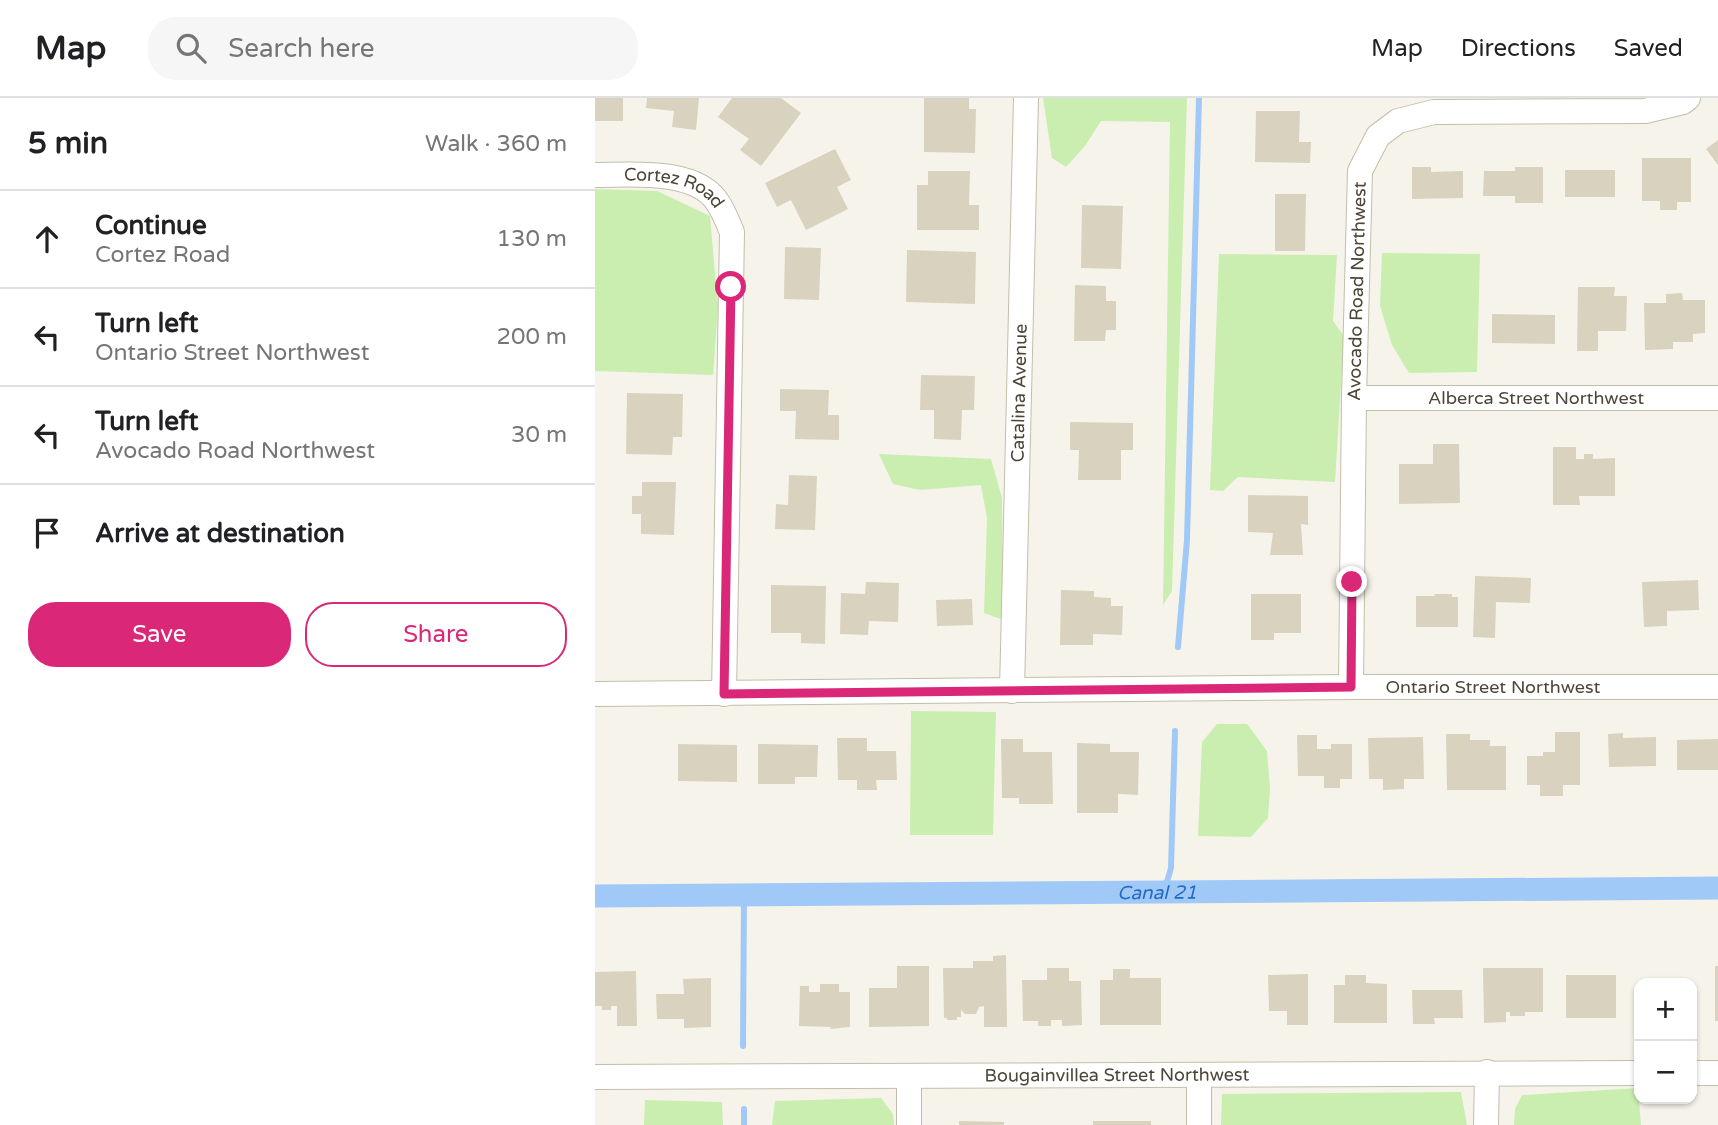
<!DOCTYPE html>
<html lang="en">
<head>
<meta charset="utf-8">
<style>
  body { margin:0; font-family:"Varela Round",sans-serif; background:#f6f6f6; color:#202124 }
  .controls { position:absolute; right:21px; bottom:21px; display:grid; overflow:hidden; border-radius:14px; box-shadow:0 2px 5px #0004 }
  .controls button { width:63px; height:63px; display:grid; place-items:center; padding:0; border:0; border-bottom:2px solid #e0e0e0; background:#fff; color:#202124; font:35px sans-serif }
  .stop { position:absolute; width:21px; height:21px; margin:-16px; border:5px solid #db2777; border-radius:50%; background:#fff }
  .stop.end { background:#db2777; border-color:#fff; box-shadow:0 2px 7px #0008 }
  .list { margin:0; padding:0; list-style:none }
  h2 { display:flex; justify-content:space-between; align-items:center; height:91px; margin:0; padding:0 28px; font-size:30px }
  h2 small { font-size:23px; font-weight:400; color:#757577 }
  .list li { display:grid; grid-template-columns:46px 1fr auto; gap:21px; align-items:center; box-sizing:border-box; height:98px; padding:0 28px; border-top:2px solid #e0e0e0 }
  .list b { display:block; font-size:26px; white-space:nowrap }
  .list p { margin:0; font-size:23px; white-space:nowrap; color:#757577 }
  .list em { font-size:23px; font-style:normal; color:#757577 }
  .actions { display:flex; gap:14px; padding:21px 28px }
  .actions a { flex:1; padding:16px 0; border:2px solid #db2777; border-radius:28px; text-align:center; font-size:24px; color:#db2777 }
  .actions .main { background:#db2777; color:#fff }
  .icon { flex:none; width:38px; height:38px; fill:none; stroke:currentColor; stroke-width:2; stroke-linecap:round; stroke-linejoin:round }
  .map { position:relative; flex:none; width:1123px; height:1027px; overflow:hidden }
  header { display:flex; align-items:center; gap:42px; box-sizing:border-box; height:98px; padding:0 35px; background:#fff; border-bottom:2px solid #e0e0e0 }
  header strong { font-size:33px }
  nav { display:flex; gap:38px; margin-inline-start:auto; font-size:24px }
  .search { width:490px; height:63px; background:#f6f6f6; display:flex; align-items:center; gap:18px; box-sizing:border-box; padding:0 24px; border-radius:28px; color:#757577; font-size:26px }
  main { display:flex }
  aside { flex:1; background:#fff }
  .map>svg:first-child { display:block }
</style>
</head>
<body>
<header>
<strong>Map</strong>
<div class="search"><svg class="icon" aria-label="search" viewBox="0 0 24 24"><circle cx="10" cy="10" r="6"/><path d="M15 15l6 6"/></svg>Search here</div>
<nav><a>Map</a><a>Directions</a><a>Saved</a></nav>
</header>
<main>
<aside>
<h2>5 min<small>Walk · 360 m</small></h2>
<ul class="list">
<li><svg class="icon" aria-label="ahead" viewBox="0 0 24 24"><path d="M12 20V5M6 11l6-6 6 6"/></svg><div><b>Continue</b><p>Cortez Road</p></div><em>130 m</em></li>
<li><svg class="icon" aria-label="left" viewBox="0 0 24 24"><path d="M17 20v-9H6M10 6l-5 5 5 5"/></svg><div><b>Turn left</b><p>Ontario Street Northwest</p></div><em>200 m</em></li>
<li><svg class="icon" aria-label="left" viewBox="0 0 24 24"><path d="M17 20v-9H6M10 6l-5 5 5 5"/></svg><div><b>Turn left</b><p>Avocado Road Northwest</p></div><em>30 m</em></li>
<li><svg class="icon" aria-label="arrive" viewBox="0 0 24 24"><path d="M6 21V4h12l-3 4 3 4H6"/></svg><div><b>Arrive at destination</b></div></li>
</ul>
<div class="actions"><a class="main">Save</a><a>Share</a></div>
</aside>
<div class="map">
<svg width="1123" height="1027" viewBox="0 0 1123 1027">
  <rect width="100%" height="100%" fill="#f6f4ea"/>
  <g fill="#c9eeaf">
    <polygon points="448,0 592,0 577,493 568,507 575,24 506,23 490,48 471,69 457,60"/>
    <polygon points="0,91 62,93 115,118 123,209 118,277 0,273"/>
    <polygon points="787,155 885,156 882,274 814,275 797,247 785,208"/>
    <polygon points="624,156 742,157 738,223 749,238 740,384 643,379 628,393 615,392"/>
    <polygon points="284,356 396,361 407,400 408,522 389,515 392,420 386,387 325,392 298,386"/>
    <polygon points="316,613 401,614 398,737 315,737"/>
    <polygon points="622,626 652,626 672,653 675,690 673,720 656,739 603,738 607,644"/>
    <polygon points="1043,990 1046,1027 919,1027 920,1011 927,997"/>
    <polygon points="866,994 872,1027 626,1027 627,996"/>
    <polygon points="286,1000 298,1016 299,1027 177,1027 180,1003"/>
    <polygon points="50,1002 127,1004 128,1027 49,1027"/>
  </g>
  <g fill="none" stroke-linecap="round" stroke-linejoin="round">
    <g stroke="#a1c9f7" stroke-width="6">
      <polyline points="583,549 592,442 604,0"/>
      <polyline points="569,794 576,770 580,633"/>
      <polyline points="148,948 149,797"/>
      <polyline points="149,1011 149,1027"/>
    </g>
    <path stroke="#a1c9f7" stroke-width="23" id="s1" d="M0,798L1123,790"/>
  </g>
  <g fill="#d9d2be">
    <rect x="0" y="0" width="28" height="23"/>
    <polygon points="52,0 104,0 101,32 77,29 79,13 51,10"/>
    <polygon points="137,0 186,0 206,15 166,68 145,52 154,41 123,19"/>
    <polygon points="329,0 374,0 374,11 381,11 380,55 329,54"/>
    <polygon points="661,13 705,13 704,44 716,44 715,65 660,64"/>
    <polygon points="1123,42 1123,67 1111,51"/>
    <polygon points="240,51 256,82 242,89 253,111 211,132 196,102 182,109 170,85"/>
    <polygon points="1047,60 1096,60 1096,104 1082,104 1082,112 1065,112 1065,103 1047,103"/>
    <polygon points="817,69 836,69 836,74 868,73 868,100 817,101"/>
    <polygon points="920,69 948,69 948,105 920,105 920,98 888,98 889,73 920,73"/>
    <rect x="970" y="72" width="50" height="27"/>
    <polygon points="333,73 375,73 374,107 384,107 384,132 322,132 322,87 333,87"/>
    <polygon points="680,96 711,96 710,153 680,153"/>
    <polygon points="487,107 528,108 526,171 486,170"/>
    <polygon points="190,149 226,150 224,202 189,201"/>
    <polygon points="312,152 381,154 380,206 311,204"/>
    <polygon points="480,187 511,188 511,203 521,203 521,232 511,232 510,243 479,243"/>
    <polygon points="983,189 1020,189 1019,198 1032,198 1031,233 1003,233 1003,253 982,253"/>
    <polygon points="1087,195 1088,202 1110,202 1110,235 1098,236 1098,244 1078,244 1078,251 1050,252 1049,205 1071,205 1071,196"/>
    <polygon points="897,216 960,217 960,246 897,245"/>
    <polygon points="326,277 380,278 379,312 367,312 366,342 339,341 339,312 325,312"/>
    <polygon points="185,291 234,292 233,317 244,317 244,342 200,341 201,313 185,313"/>
    <polygon points="32,295 88,296 87,339 78,339 77,357 31,356"/>
    <polygon points="475,324 538,325 538,352 526,352 526,382 483,382 484,352 475,352"/>
    <polygon points="838,346 864,346 865,405 804,406 804,366 838,366"/>
    <polygon points="958,349 981,349 981,361 989,361 989,356 998,356 998,361 1020,360 1020,398 984,398 985,407 958,407"/>
    <polygon points="194,377 222,378 220,432 180,431 181,406 193,407"/>
    <polygon points="47,384 81,384 79,437 46,436 46,416 37,416 37,398 47,398"/>
    <polygon points="653,397 713,398 713,427 706,426 708,457 675,457 678,435 653,434"/>
    <polygon points="880,478 936,480 935,505 901,504 900,540 878,539"/>
    <polygon points="1103,482 1104,512 1072,513 1072,528 1049,529 1047,484"/>
    <polygon points="271,484 304,485 303,524 274,523 273,537 245,536 246,495 270,496"/>
    <polygon points="176,487 231,488 230,546 206,545 206,535 176,535"/>
    <polygon points="466,492 499,493 499,499 516,500 516,508 528,508 527,537 498,536 498,547 465,547"/>
    <polygon points="656,496 706,496 706,535 679,535 679,542 656,542"/>
    <polygon points="839,496 857,496 857,499 863,499 863,529 821,529 821,498 840,498"/>
    <polygon points="377,501 378,527 342,528 341,502"/>
    <polygon points="960,634 985,634 985,687 968,687 968,698 945,698 945,687 932,687 932,658 948,658 948,654 960,654"/>
    <polygon points="1028,635 1028,640 1061,639 1061,668 1014,669 1013,636"/>
    <polygon points="851,636 875,636 875,642 895,642 895,648 911,648 911,692 852,692"/>
    <polygon points="702,637 722,637 722,651 736,651 736,646 757,646 757,681 745,681 745,690 729,690 729,678 703,678"/>
    <polygon points="828,639 829,681 809,681 809,691 788,692 788,681 774,681 773,640"/>
    <polygon points="242,640 272,640 272,653 301,653 302,682 281,682 282,692 262,692 262,682 243,682"/>
    <polygon points="406,641 428,641 428,654 457,654 458,706 424,706 424,700 407,700"/>
    <polygon points="1123,641 1123,672 1082,672 1082,642"/>
    <polygon points="482,645 515,646 515,654 544,654 543,697 523,696 523,715 482,715"/>
    <polygon points="83,646 142,647 142,684 83,683"/>
    <polygon points="163,646 223,647 222,679 200,679 200,686 163,686"/>
    <polygon points="411,857 412,929 389,929 389,908 384,909 381,916 370,916 366,912 366,919 362,919 362,922 352,922 352,920 349,920 348,870 378,870 378,863 398,863 398,858"/>
    <polygon points="302,868 334,868 334,928 274,929 274,890 302,890"/>
    <rect x="1120" y="868" width="3" height="55"/>
    <polygon points="452,870 474,870 474,883 486,883 487,927 467,928 467,922 456,922 456,928 443,928 443,923 428,923 427,882 452,882"/>
    <polygon points="888,870 948,870 948,914 930,914 930,918 915,918 915,914 911,914 911,924 889,925"/>
    <polygon points="518,871 535,871 535,880 566,880 566,927 505,927 505,882 518,882"/>
    <polygon points="41,873 42,928 22,928 22,908 16,908 16,912 7,912 7,908 0,908 0,874"/>
    <polygon points="713,876 713,927 692,927 692,913 674,913 673,877"/>
    <polygon points="750,877 771,877 771,885 792,886 792,925 739,925 739,887 750,887"/>
    <rect x="971" y="877" width="50" height="43"/>
    <polygon points="116,880 116,929 89,930 89,921 62,921 61,896 89,896 88,881"/>
    <rect x="1060" y="880" width="18" height="5"/>
    <polygon points="225,886 244,886 244,894 255,894 255,929 235,931 236,929 204,928 205,888 214,888 214,894 225,894"/>
    <polygon points="817,892 867,892 868,920 839,920 840,926 818,926"/>
    <polygon points="364,1023 409,1024 409,1027 364,1027"/>
    <rect x="498" y="1023" width="58" height="4"/>
  </g>
  <g fill="none" stroke-linecap="round" stroke-linejoin="round">
    <defs>
      <g id="minor">
        <path id="s2" d="M0,77C36,77 101,70 123,105C129,114 133,125 137,134L129,596"/>
        <path id="s3" d="M759,300H1123"/>
        <path id="s4" d="M756,589L759,300L765,73L783,38L803,23L839,14L1050,13L1088,4L1093,0"/>
        <path id="s5" d="M417,593L431,0"/>
        <path id="s6" d="M0,596L756,589H1123"/>
        <polyline points="1097,975 1123,975"/>
        <path id="s7" d="M0,979L1044,975"/>
        <polyline points="314,1027 314,978"/>
        <polyline points="604,1027 604,977"/>
        <polyline points="891,1027 892,974"/>
      </g>
    </defs>
    <use href="#minor" stroke="#c3beab" stroke-width="26"/>
    <use href="#minor" stroke="#fff" stroke-width="24"/>
  </g>
  <g fill="none" stroke-linecap="round" stroke-linejoin="round">
    <polyline stroke="#db2777" stroke-width="9" points="136,189 129,596 756,589 757,484"/>
  </g>
  <g text-anchor="middle" stroke-width="7" stroke-linejoin="round" paint-order="stroke">
    <g font-size="18" fill="#4b4637" stroke="#fff">
      <text dy="6" stroke="none"><textPath href="#s2" startOffset="82">Cortez Road</textPath></text>
      <text dy="6" stroke="none"><textPath href="#s4" startOffset="396">Avocado Road Northwest</textPath></text>
      <text dy="6" stroke="none"><textPath href="#s5" startOffset="298">Catalina Avenue</textPath></text>
      <text dy="6" stroke="none"><textPath href="#s3" startOffset="182">Alberca Street Northwest</textPath></text>
      <text dy="6" stroke="none"><textPath href="#s6" startOffset="898">Ontario Street Northwest</textPath></text>
      <text dy="6" stroke="none"><textPath href="#s7" startOffset="522">Bougainvillea Street Northwest</textPath></text>
    </g>
    <g font-size="19" font-style="italic" fill="#246bc2" stroke="#fff">
      <text dy="7" stroke="none"><textPath href="#s1" startOffset="562">Canal 21</textPath></text>
    </g>
  </g>
</svg>
<div class="controls">
<button>+</button>
<button>−</button>
</div>
<div class="stop" style="left:136px;top:189px"></div>
<div class="stop end" style="left:757px;top:484px"></div>
</div>
</main>
</body>
</html>
